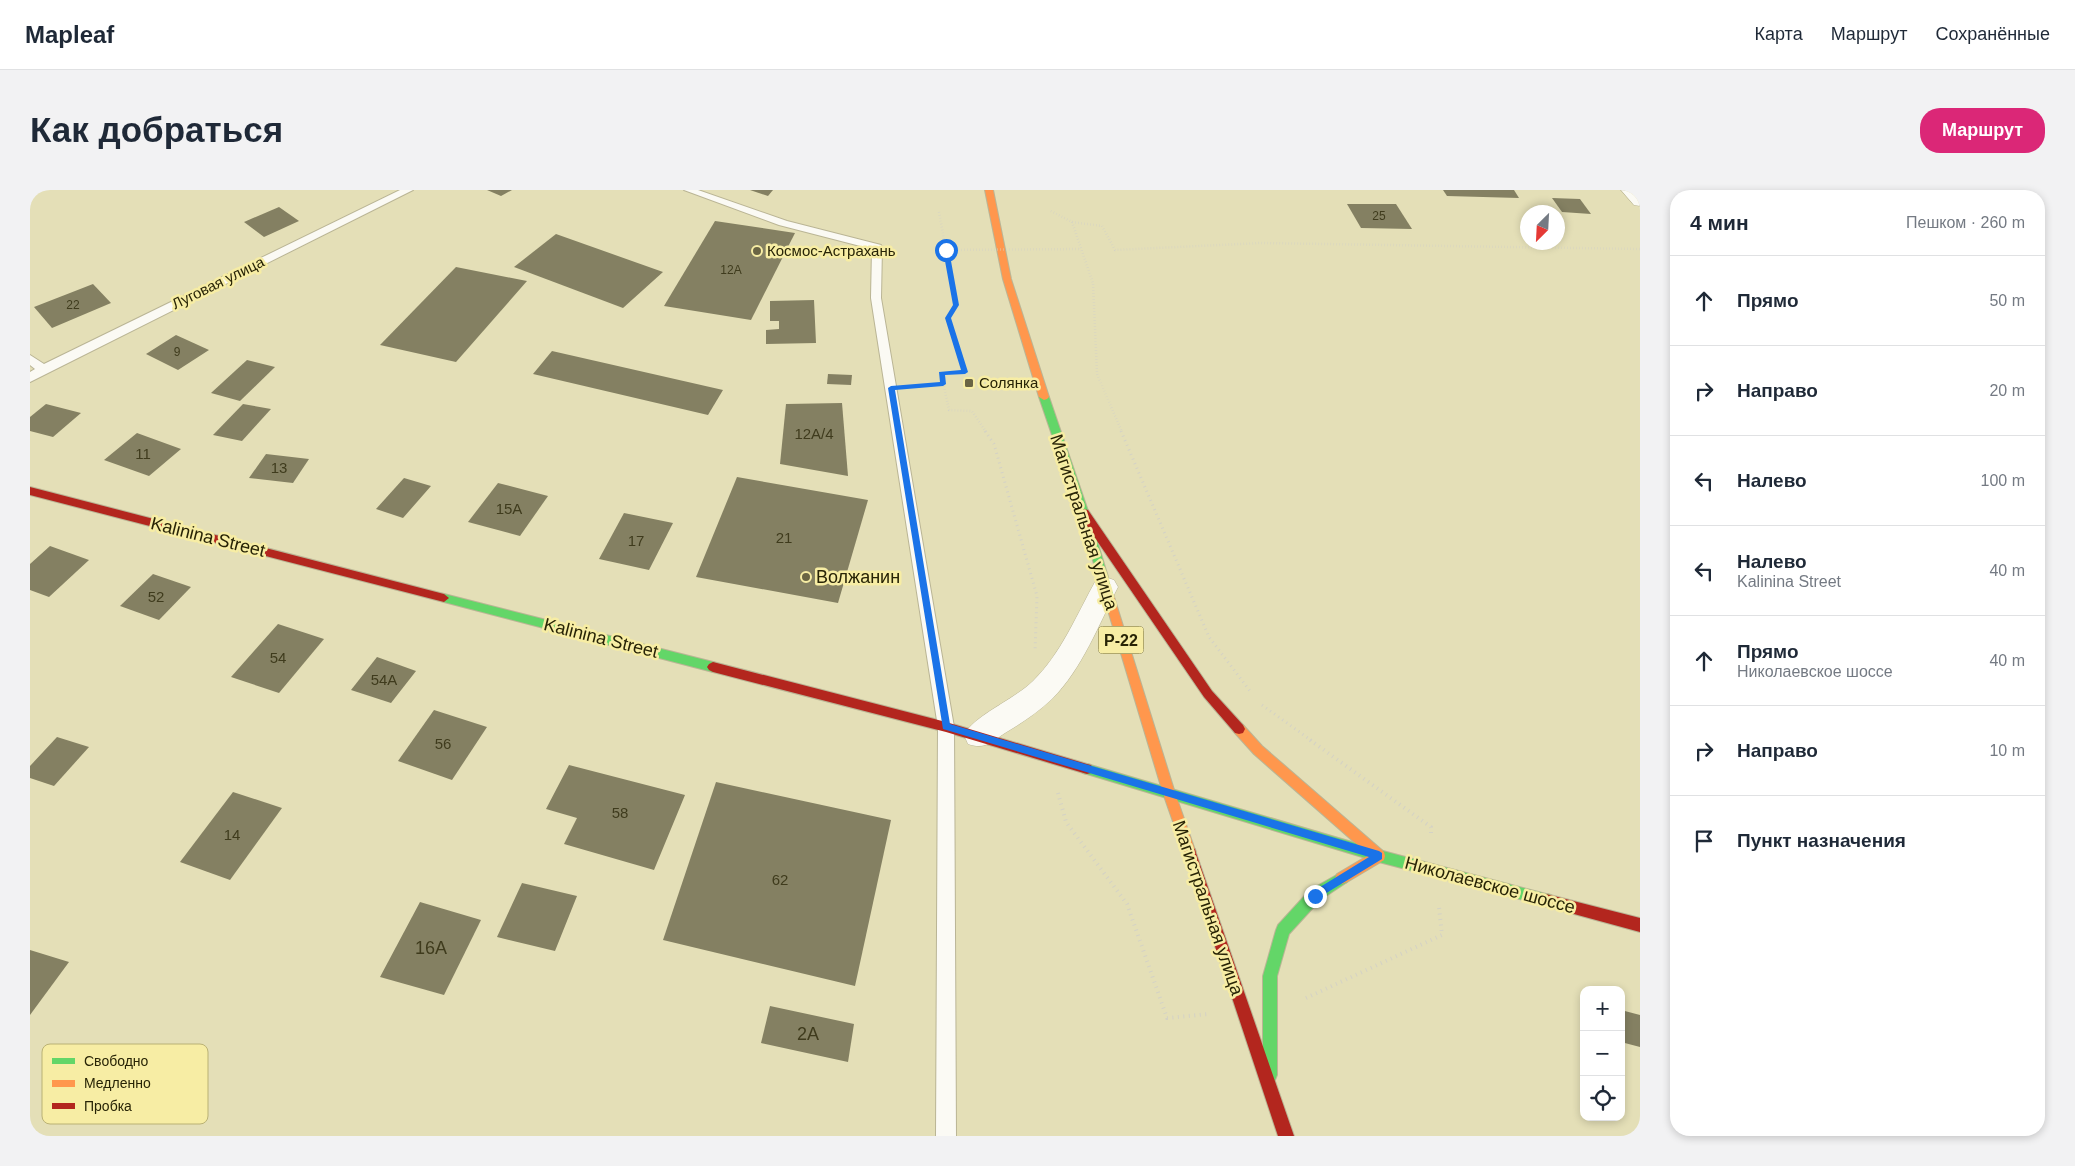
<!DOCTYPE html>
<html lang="ru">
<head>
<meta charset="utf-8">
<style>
  body { margin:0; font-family:Arial,sans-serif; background:#f2f2f3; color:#1f2937 }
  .controls { position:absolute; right:15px; bottom:15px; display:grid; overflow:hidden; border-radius:10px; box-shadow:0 2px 8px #0003 }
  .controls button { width:45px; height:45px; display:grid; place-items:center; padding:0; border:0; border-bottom:1px solid #e0e1e3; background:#fff; color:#1f2937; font:25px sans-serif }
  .compass { position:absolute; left:1490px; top:15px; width:45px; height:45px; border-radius:50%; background:#fff; box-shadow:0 2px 8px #0003; rotate:204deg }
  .stop { position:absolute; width:15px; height:15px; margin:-11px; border:4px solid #1a73e8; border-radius:50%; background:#fff }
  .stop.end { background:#1a73e8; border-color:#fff; box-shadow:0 1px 5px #0008 }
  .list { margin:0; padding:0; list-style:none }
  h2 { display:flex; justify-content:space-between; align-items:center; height:65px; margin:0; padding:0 20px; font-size:21px }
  h2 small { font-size:16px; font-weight:400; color:#747a83 }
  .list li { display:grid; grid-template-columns:32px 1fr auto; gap:15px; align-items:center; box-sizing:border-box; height:90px; padding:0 20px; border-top:1px solid #e0e1e3 }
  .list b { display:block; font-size:19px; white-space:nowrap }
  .list p { margin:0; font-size:16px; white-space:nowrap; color:#747a83 }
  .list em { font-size:16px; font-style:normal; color:#747a83 }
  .icon { flex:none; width:28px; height:28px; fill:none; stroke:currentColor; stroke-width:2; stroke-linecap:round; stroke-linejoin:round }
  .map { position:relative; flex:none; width:1610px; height:946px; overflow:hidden; border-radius:20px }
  header { display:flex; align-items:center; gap:30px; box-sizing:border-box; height:70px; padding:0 25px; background:#fff; border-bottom:1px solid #e0e1e3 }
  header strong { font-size:24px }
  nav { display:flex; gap:28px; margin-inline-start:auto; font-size:18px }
  .intro { display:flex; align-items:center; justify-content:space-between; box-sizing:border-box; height:120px; padding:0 30px }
  h1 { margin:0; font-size:35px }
  .button { padding:12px 22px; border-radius:20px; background:#db2777; color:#fff; font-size:18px; font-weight:700 }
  main { display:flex; gap:30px; padding:0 30px }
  aside { flex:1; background:#fff; border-radius:20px; box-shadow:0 2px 8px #0003 }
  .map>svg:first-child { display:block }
</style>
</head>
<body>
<header>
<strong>Mapleaf</strong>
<nav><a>Карта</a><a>Маршрут</a><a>Сохранённые</a></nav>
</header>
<div class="intro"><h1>Как добраться</h1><a class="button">Маршрут</a></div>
<main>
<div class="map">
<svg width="1610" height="946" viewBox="0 0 1610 946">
  <rect width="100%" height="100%" fill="#e4dfb7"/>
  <g fill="#848062">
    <polygon points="457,0 482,0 471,6"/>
    <polygon points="720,0 743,0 738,6"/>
    <polygon points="1413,0 1484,0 1489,8 1417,6"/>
    <polygon points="1522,8 1550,9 1561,24 1532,22"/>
    <polygon points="1317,14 1366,14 1382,39 1331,38"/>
    <polygon points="249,17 269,31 234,47 214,32"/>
    <polygon points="685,31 765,43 721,130 634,116"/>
    <polygon points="526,44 633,82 593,118 484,77"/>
    <polygon points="426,77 497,91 426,172 350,155"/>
    <polygon points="63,94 81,113 22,138 4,117"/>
    <polygon points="784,110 786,153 736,154 736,140 749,139 749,131 740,131 740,111"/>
    <polygon points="146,145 179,160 148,180 116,164"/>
    <polygon points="522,161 693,200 678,225 503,184"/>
    <polygon points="217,170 245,177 210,211 181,203"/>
    <polygon points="798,184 822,185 821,195 797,194"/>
    <polygon points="812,213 818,286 750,274 756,214"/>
    <polygon points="16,214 51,223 23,247 0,241 0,227"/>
    <polygon points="213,214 241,219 212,251 183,245"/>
    <polygon points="107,243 151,259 119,286 74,270"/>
    <polygon points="236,264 279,269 263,293 219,288"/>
    <polygon points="707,287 838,310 808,413 666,387"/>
    <polygon points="374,288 401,296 373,328 346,319"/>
    <polygon points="468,293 518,306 490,346 438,332"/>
    <polygon points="594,323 643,333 619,380 569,369"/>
    <polygon points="20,356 59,370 19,407 0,400 0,374"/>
    <polygon points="123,384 161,397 129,430 90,416"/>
    <polygon points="248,434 294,449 249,503 201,487"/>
    <polygon points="347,467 386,481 361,513 321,500"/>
    <polygon points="404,520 457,537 422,590 368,571"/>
    <polygon points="27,547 59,557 24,596 0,588 0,576"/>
    <polygon points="539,575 655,605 624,680 534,654 547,628 516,619"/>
    <polygon points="686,592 861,630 825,796 633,750"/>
    <polygon points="203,602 252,618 200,690 150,672"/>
    <polygon points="492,693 547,706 525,761 467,747"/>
    <polygon points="390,712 451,730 414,805 350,787"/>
    <polygon points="0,760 39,772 0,825"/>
    <polygon points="740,816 824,834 818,872 731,853"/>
    <polygon points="1591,820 1610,825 1610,857 1591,852"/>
  </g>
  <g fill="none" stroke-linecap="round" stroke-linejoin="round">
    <defs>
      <g id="lane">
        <polygon points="370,0 383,0 0,192 0,182 5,179 0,175 0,165 14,174"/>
        <polygon points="654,0 668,0 757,31 851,55 852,57 851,108 924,537 926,946 906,946 908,537 841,108 842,59 749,35"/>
      </g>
      <g id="street">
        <polygon points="1591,0 1610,0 1610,16 1604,15"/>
        <path d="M1075,387L1084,390L1088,397C1069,434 1052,479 1022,509C1008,522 992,533 975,543C961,552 955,560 938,554L934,545C943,526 985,509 1003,491C1031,464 1047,424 1066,390Z"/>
      </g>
      <g id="fast">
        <polygon points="1014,204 1019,207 1058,321 1084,407 1079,411 1074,407 1048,321 1009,207"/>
        <polygon points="414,404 683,472 687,474 689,477 687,480 683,482 414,412 409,408"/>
        <polygon points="1057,574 1349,660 1516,704 1521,705 1523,710 1521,715 1516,716 1349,672 1057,584 1053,583 1051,579 1053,575"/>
        <polygon points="1312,682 1317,684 1319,688 1317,692 1290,710 1259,744 1247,786 1247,885 1245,890 1240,892 1235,890 1233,885 1233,786 1246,740 1248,735 1280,700"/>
      </g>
      <g id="slow">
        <polygon points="955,0 963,0 981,89 1019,207 1017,209 1014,210 1009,207 973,89"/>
        <polygon points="1079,403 1084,407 1145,603 1166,663 1165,667 1160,669 1155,667 1154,663 1133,603 1074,407"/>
        <polygon points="1209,534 1213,535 1232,556 1354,662 1355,666 1354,670 1317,692 1312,694 1307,692 1305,688 1307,684 1339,665 1224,564 1205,543 1203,539 1205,535"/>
      </g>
      <g id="jam">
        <polygon points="0,297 414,404 419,408 414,412 0,305"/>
        <polygon points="1054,319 1058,320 1182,501 1213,535 1215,539 1213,543 1209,544 1205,543 1174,507 1050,326 1049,323"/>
        <polygon points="683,472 916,532 1057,574 1061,575 1063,579 1061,583 1057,584 916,542 683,482 679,480 677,477 679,474"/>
        <polygon points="1160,657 1165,659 1166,663 1264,946 1248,946 1154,663 1155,659"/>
        <polygon points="1516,704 1610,728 1610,742 1511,715 1509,710 1511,705"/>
      </g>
    </defs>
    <use href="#lane" stroke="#bab595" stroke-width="2"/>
    <use href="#street" stroke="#bab595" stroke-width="1"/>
    <use href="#fast" stroke="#bab595" stroke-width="2"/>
    <use href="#slow" stroke="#bab595" stroke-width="2"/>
    <use href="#jam" stroke="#bab595" stroke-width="2"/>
    <g stroke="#d4d2c5" stroke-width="2.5" stroke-dasharray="0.5 2.5" stroke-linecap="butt">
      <polyline points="1021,21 1042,32 1072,36 1085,60 1231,53 1610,59"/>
      <polyline points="909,22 926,115 918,128 935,182 911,183 919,220 942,221 956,242"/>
      <polyline points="1042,32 1063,93 1067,184 1092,242"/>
      <polyline points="884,196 913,194"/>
    </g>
    <g stroke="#d4d2c5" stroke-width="3" stroke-dasharray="1 4" stroke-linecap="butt">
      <polyline points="955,241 964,254 1007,406 1005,461"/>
      <polyline points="1091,241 1179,447 1220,501"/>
      <polyline points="1232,515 1282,551"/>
    </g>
    <g stroke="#d4d2c5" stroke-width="4" stroke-dasharray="1 4.5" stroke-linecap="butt">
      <polyline points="1280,550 1401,637 1401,646"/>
      <polyline points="1028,603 1036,632 1097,714 1137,828 1179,824"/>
      <polyline points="1276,808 1412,745 1409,717"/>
    </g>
    <use href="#lane" fill="#fbfaf4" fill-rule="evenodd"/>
    <use href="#street" fill="#fbfaf4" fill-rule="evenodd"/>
    <use href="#fast" fill="#63d668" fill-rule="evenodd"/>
    <use href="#slow" fill="#ff974d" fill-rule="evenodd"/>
    <use href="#jam" fill="#b3261e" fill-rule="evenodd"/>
    <polyline stroke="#d4d2c5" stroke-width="2.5" stroke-dasharray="0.5 2.5" stroke-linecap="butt" points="916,60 1051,59"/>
  </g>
  <polygon fill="#1a73e8" points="916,58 919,60 929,115 921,128 938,182 935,184 915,185 916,194 913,196 865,200 920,534 1349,661 1352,663 1352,669 1285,710 1280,706 1282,702 1339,667 913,539 858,198 861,196 910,192 909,182 931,180 915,128 923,115 913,60"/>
  <g fill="#6a6544" stroke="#f7eda4" stroke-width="2">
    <circle cx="727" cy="61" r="5"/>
    <rect x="934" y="188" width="10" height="10" rx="2.5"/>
    <circle cx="776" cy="387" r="5"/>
  </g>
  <g text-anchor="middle" stroke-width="5" stroke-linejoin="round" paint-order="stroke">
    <g font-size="12" fill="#3f3b1d">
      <text x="1349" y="30">25</text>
      <text x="701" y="84">12А</text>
      <text x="43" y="119">22</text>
      <text x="147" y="166">9</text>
    </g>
    <g font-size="15" fill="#282406" stroke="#f7eda4" text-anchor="start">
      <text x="737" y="66">Космос-Астрахань</text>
      <text x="949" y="198">Солянка</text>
    </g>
    <g font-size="15" fill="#282406" stroke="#f7eda4">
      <text transform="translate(188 93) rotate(-26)" y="5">Луговая улица</text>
    </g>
    <g font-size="15" fill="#3f3b1d">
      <text x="784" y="249">12А/4</text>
      <text x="113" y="269">11</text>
      <text x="249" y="283">13</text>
      <text x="479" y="324">15А</text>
      <text x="754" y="353">21</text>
      <text x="606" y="356">17</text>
      <text x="126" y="412">52</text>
      <text x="248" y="473">54</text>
      <text x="354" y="495">54А</text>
      <text x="413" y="559">56</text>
      <text x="590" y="628">58</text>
      <text x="202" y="650">14</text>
      <text x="750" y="695">62</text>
    </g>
    <rect fill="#f7eda4" stroke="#666035" stroke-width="1" x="1068.5" y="436.5" width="45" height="27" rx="4"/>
    <g font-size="16" font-weight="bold" fill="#282406">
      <text x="1091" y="456">Р-22</text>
    </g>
    <g font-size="18" fill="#282406" stroke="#f7eda4">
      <text transform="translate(1054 332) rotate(72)" y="6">Магистральная улица</text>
      <text transform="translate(178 347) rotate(14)" y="6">Kalinina Street</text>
      <text transform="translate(571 448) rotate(14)" y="6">Kalinina Street</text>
      <text transform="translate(1460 695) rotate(15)" y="6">Николаевское шоссе</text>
      <text transform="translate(1178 718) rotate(71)" y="6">Магистральная улица</text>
    </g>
    <g font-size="18" fill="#282406" stroke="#f7eda4" text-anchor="start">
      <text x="786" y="393">Волжанин</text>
    </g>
    <g font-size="18" fill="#3f3b1d">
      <text x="401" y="764">16А</text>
      <text x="778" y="850">2А</text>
    </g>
  </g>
  <rect x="12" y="854" width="166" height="80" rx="8" fill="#f7eda4" stroke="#b9b175" stroke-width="1"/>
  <rect x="22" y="868" width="23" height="6" fill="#63d668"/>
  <rect x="22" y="890" width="23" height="7" fill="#ff974d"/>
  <rect x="22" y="913" width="23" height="6" fill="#b3261e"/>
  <g font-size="14" fill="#282406">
    <text x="54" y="876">Свободно</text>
    <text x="54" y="898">Медленно</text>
    <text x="54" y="921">Пробка</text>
  </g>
</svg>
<div class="controls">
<button>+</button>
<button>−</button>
<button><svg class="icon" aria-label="locate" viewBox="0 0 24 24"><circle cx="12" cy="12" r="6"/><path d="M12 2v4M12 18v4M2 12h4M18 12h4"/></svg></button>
</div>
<svg class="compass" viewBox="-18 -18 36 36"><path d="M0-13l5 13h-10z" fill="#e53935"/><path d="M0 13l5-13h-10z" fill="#747a83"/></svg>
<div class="stop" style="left:916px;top:60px"></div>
<div class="stop end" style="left:1285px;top:706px"></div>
</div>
<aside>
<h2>4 мин<small>Пешком · 260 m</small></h2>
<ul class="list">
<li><svg class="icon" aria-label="ahead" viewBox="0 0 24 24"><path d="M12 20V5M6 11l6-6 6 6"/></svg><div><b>Прямо</b></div><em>50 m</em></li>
<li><svg class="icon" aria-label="right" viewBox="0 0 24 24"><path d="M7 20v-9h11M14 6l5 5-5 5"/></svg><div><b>Направо</b></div><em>20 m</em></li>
<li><svg class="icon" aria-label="left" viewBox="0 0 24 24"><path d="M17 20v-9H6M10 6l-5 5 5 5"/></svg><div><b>Налево</b></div><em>100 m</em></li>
<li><svg class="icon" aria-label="left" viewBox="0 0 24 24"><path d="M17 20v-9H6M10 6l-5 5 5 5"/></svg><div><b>Налево</b><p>Kalinina Street</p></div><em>40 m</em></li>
<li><svg class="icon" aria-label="ahead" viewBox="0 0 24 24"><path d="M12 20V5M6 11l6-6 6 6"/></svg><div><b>Прямо</b><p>Николаевское шоссе</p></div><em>40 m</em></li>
<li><svg class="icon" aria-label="right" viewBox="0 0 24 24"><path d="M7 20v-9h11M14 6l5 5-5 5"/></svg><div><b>Направо</b></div><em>10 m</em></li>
<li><svg class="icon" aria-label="arrive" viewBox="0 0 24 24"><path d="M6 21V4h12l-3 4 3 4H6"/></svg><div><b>Пункт назначения</b></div></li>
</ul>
</aside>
</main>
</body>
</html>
